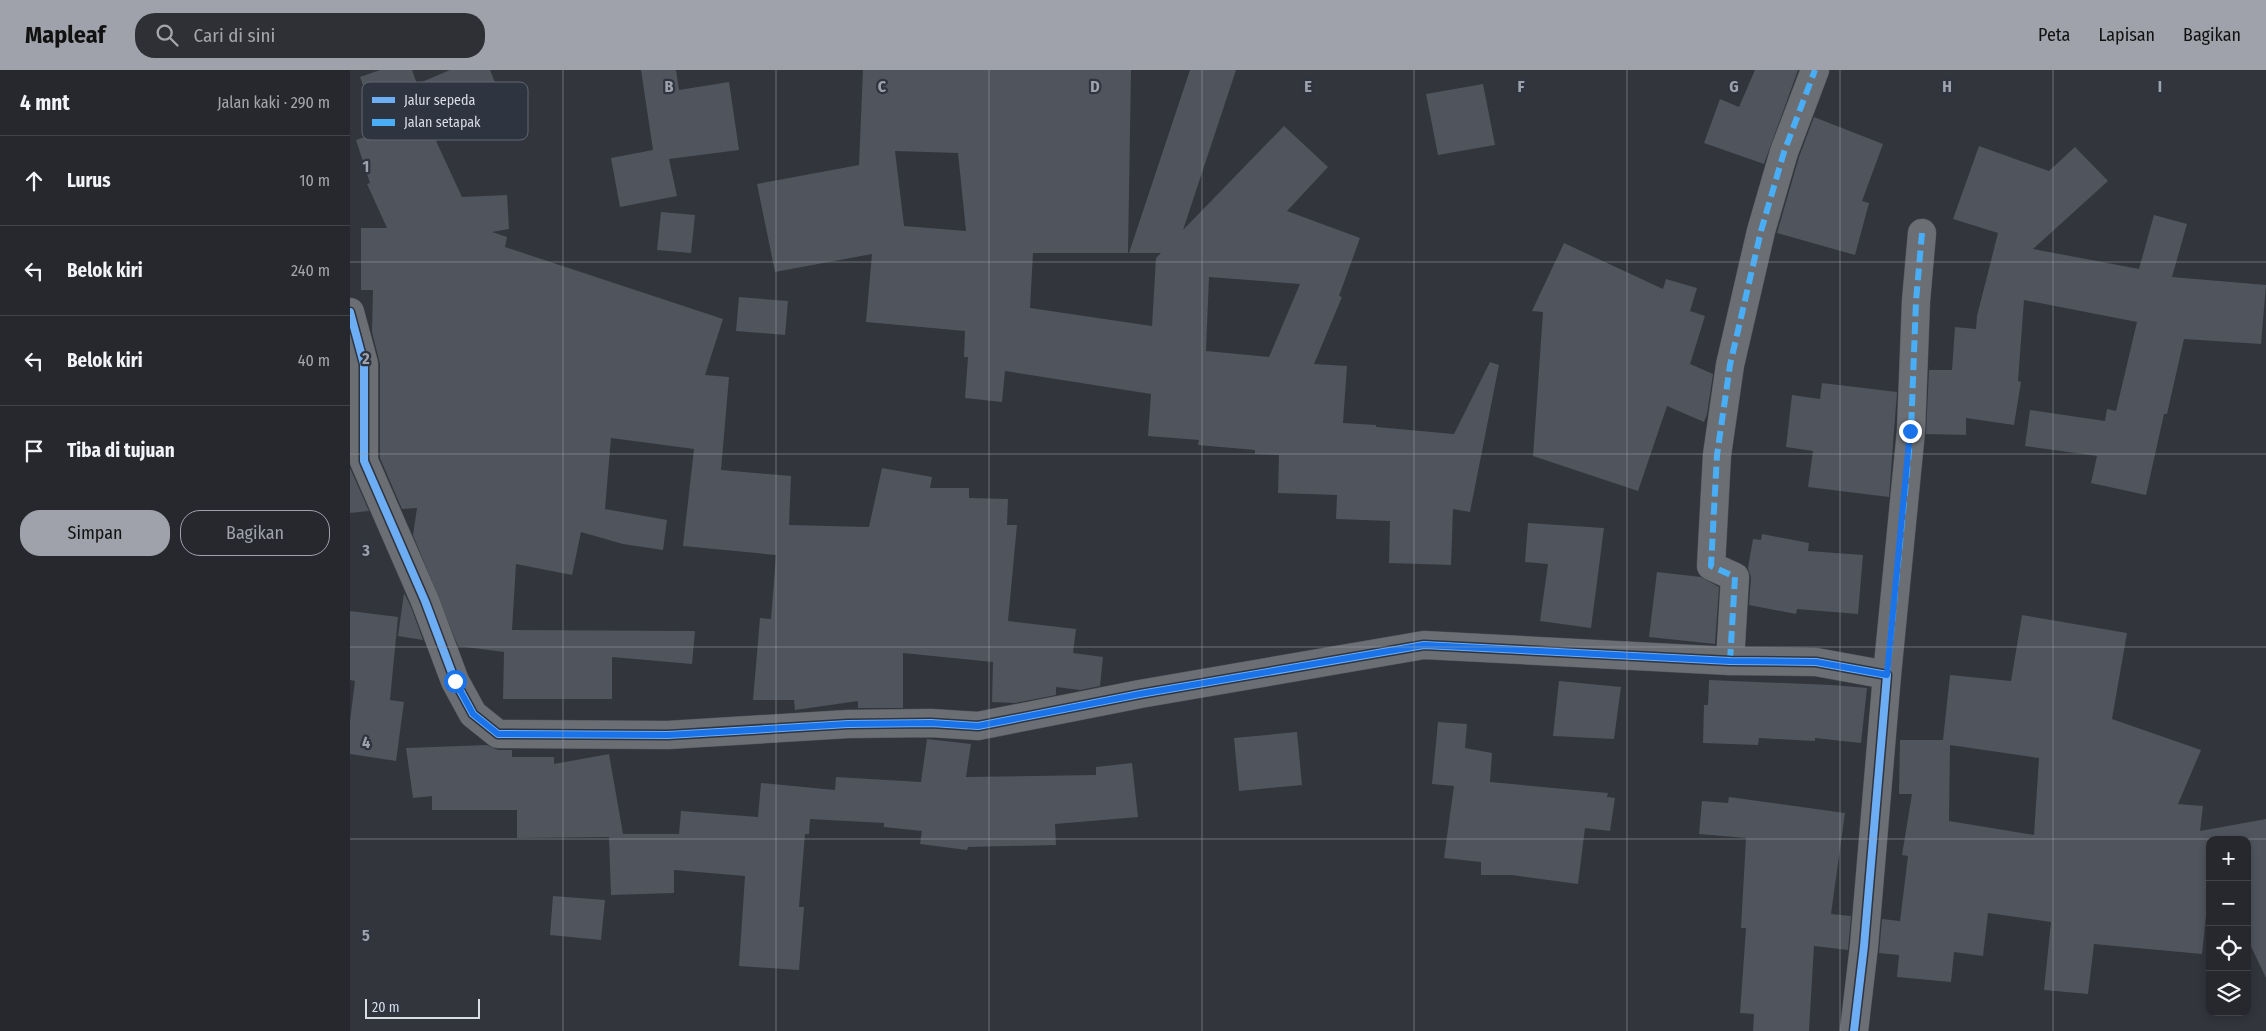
<!DOCTYPE html>
<html lang="id">
<head>
<meta charset="utf-8">
<style>
  body { margin:0; font-family:"Fira Sans Condensed",sans-serif; background:#2e3035; color:#f1f3f6 }
  .controls { position:absolute; right:15px; bottom:15px; display:grid; overflow:hidden; border-radius:10px; box-shadow:0 2px 8px #0003 }
  .controls button { width:45px; height:45px; display:grid; place-items:center; padding:0; border:0; border-bottom:1px solid #424449; background:#26282d; color:#f1f3f6; font:25px sans-serif }
  .scale { position:absolute; left:15px; bottom:12px; width:115px; box-sizing:border-box; padding-left:5px; border:2px solid #d9dde5; border-top:0; font-size:14px; line-height:18px; white-space:nowrap; color:#d9dde5; -webkit-text-stroke:4px #2e3440; paint-order:stroke }
  .stop { position:absolute; width:15px; height:15px; margin:-11px; border:4px solid #1a73e8; border-radius:50%; background:#fff }
  .stop.end { background:#1a73e8; border-color:#fff; box-shadow:0 1px 5px #0008 }
  .list { margin:0; padding:0; list-style:none }
  h2 { display:flex; justify-content:space-between; align-items:center; height:65px; margin:0; padding:0 20px; font-size:21px }
  h2 small { font-size:16px; font-weight:400; color:#a4a6aa }
  .list li { display:grid; grid-template-columns:32px 1fr auto; gap:15px; align-items:center; box-sizing:border-box; height:90px; padding:0 20px; border-top:1px solid #424449 }
  .list b { display:block; font-size:19px; white-space:nowrap }
  .list em { font-size:16px; font-style:normal; color:#a4a6aa }
  .actions { display:flex; gap:10px; padding:15px 20px }
  .actions a { flex:1; padding:11px 0; border:1px solid #9fa2aa; border-radius:20px; text-align:center; font-size:18px; color:#9fa2aa }
  .actions .main { background:#9fa2aa; color:#111 }
  .icon { flex:none; width:28px; height:28px; fill:none; stroke:currentColor; stroke-width:2; stroke-linecap:round; stroke-linejoin:round }
  .map { position:relative; flex:none; width:1916px; height:961px; overflow:hidden }
  header { display:flex; align-items:center; gap:30px; box-sizing:border-box; height:70px; padding:0 25px; background:#9fa2aa; color:#111 }
  header strong { font-size:24px }
  nav { display:flex; gap:28px; margin-inline-start:auto; font-size:18px }
  .search { width:350px; height:45px; background:#2e3035; display:flex; align-items:center; gap:12px; box-sizing:border-box; padding:0 18px; border-radius:20px; color:#a4a6aa; font-size:19px }
  main { display:flex }
  aside { flex:1; background:#26282d }
  .map>svg:first-child { display:block }
</style>
</head>
<body>
<header>
<strong>Mapleaf</strong>
<div class="search"><svg class="icon" aria-label="search" viewBox="0 0 24 24"><circle cx="10" cy="10" r="6"/><path d="M15 15l6 6"/></svg>Cari di sini</div>
<nav><a>Peta</a><a>Lapisan</a><a>Bagikan</a></nav>
</header>
<main>
<aside>
<h2>4 mnt<small>Jalan kaki · 290 m</small></h2>
<ul class="list">
<li><svg class="icon" aria-label="ahead" viewBox="0 0 24 24"><path d="M12 20V5M6 11l6-6 6 6"/></svg><div><b>Lurus</b></div><em>10 m</em></li>
<li><svg class="icon" aria-label="left" viewBox="0 0 24 24"><path d="M17 20v-9H6M10 6l-5 5 5 5"/></svg><div><b>Belok kiri</b></div><em>240 m</em></li>
<li><svg class="icon" aria-label="left" viewBox="0 0 24 24"><path d="M17 20v-9H6M10 6l-5 5 5 5"/></svg><div><b>Belok kiri</b></div><em>40 m</em></li>
<li><svg class="icon" aria-label="arrive" viewBox="0 0 24 24"><path d="M6 21V4h12l-3 4 3 4H6"/></svg><div><b>Tiba di tujuan</b></div></li>
</ul>
<div class="actions"><a class="main">Simpan</a><a>Bagikan</a></div>
</aside>
<div class="map">
<svg width="1916" height="961" viewBox="0 0 1916 961">
  <rect width="100%" height="100%" fill="#32353c"/>
  <g fill="#4f545d" fill-rule="evenodd">
    <polygon points="30,0 62,0 67,14 100,0 140,0 157,42 86,71 112,127 157,125 159,159 142,162 157,167 155,177 373,249 355,305 379,307 371,400 441,406 439,455 519,457 532,398 582,407 580,418 619,418 619,428 658,429 657,455 667,455 658,551 726,559 723,583 753,587 750,616 730,620 706,617 706,625 665,633 642,632 643,592 553,583 553,638 508,638 508,631 445,640 444,630 403,630 410,548 421,549 426,485 333,476 344,379 261,368 255,439 317,450 313,480 273,474 231,462 222,505 166,494 162,560 345,561 342,594 262,587 262,629 153,629 154,582 108,576 63,465 67,438 52,439 30,388 30,294 22,262 23,220 11,220 11,158 37,158 17,114 20,113 6,70 29,62 10,7"/>
    <polygon points="291,0 326,0 329,20 379,12 389,80 319,89 327,126 270,137 261,88 303,80"/>
    <path d="M513,0H781L778,183H683L680,238L802,256L806,188L811,183H779L840,0H886L833,160L934,56L978,97L937,141L1010,168L989,226L992,227L964,294L997,296L993,353L1026,355V357L1104,364L1140,292L1149,295L1120,442L1103,439L1101,495L1039,493L1040,451L986,449L987,425L928,423L929,385L905,384V380L848,375L849,370L798,366L801,324L655,301L652,332L615,328L618,287H614L615,261L516,252L522,184L425,202L407,114L509,95ZM545,81L608,83L616,161L554,156ZM859,207L950,214L919,287L856,281Z"/>
    <polygon points="1405,0 1448,0 1414,94 1354,73 1370,29 1389,37"/>
    <polygon points="1133,14 1145,75 1088,85 1076,24"/>
    <polygon points="1464,47 1533,74 1512,131 1519,133 1505,185 1427,163 1449,87"/>
    <polygon points="1629,76 1699,101 1725,77 1758,111 1683,179 1789,199 1804,145 1837,154 1822,207 1916,215 1911,274 1834,269 1817,344 1814,344 1796,425 1741,413 1747,386 1675,376 1680,340 1755,351 1757,339 1766,341 1787,252 1674,230 1668,311 1671,312 1664,355 1616,348 1616,365 1576,364 1579,300 1602,300 1605,257 1626,259 1627,246 1648,163 1603,149"/>
    <polygon points="311,142 345,145 341,183 307,180"/>
    <polygon points="1214,173 1313,219 1316,209 1347,218 1340,241 1355,246 1340,294 1363,304 1357,344 1354,352 1317,336 1288,421 1183,386 1193,242 1182,241"/>
    <polygon points="389,227 438,231 435,265 386,261"/>
    <polygon points="1472,313 1547,322 1539,427 1458,417 1463,381 1436,377 1442,325 1470,329"/>
    <polygon points="0,398 19,441 0,443"/>
    <polygon points="1178,453 1254,458 1241,558 1190,551 1198,494 1175,492"/>
    <polygon points="1412,464 1459,473 1458,481 1513,485 1508,544 1447,539 1446,544 1399,535 1401,508 1398,498 1403,469 1411,470"/>
    <polygon points="1307,502 1351,507 1369,517 1365,574 1299,567"/>
    <polygon points="54,523 61,537 73,570 48,566"/>
    <polygon points="0,541 48,547 40,630 54,632 46,691 0,684 0,651 5,611 0,610"/>
    <path d="M1672,545L1777,563L1762,649L1851,680L1828,734L1853,736L1850,761L1916,749V908L1897,868V770H1860V808L1852,884L1744,874L1738,924L1694,920L1701,852L1638,843L1633,886L1604,882L1601,912L1547,907L1549,885L1529,883L1532,849L1550,851L1558,786L1552,785L1562,724H1549L1550,670H1593L1600,605L1661,611ZM1600,675L1689,688L1684,765L1599,751Z"/>
    <polygon points="1359,610 1482,615 1517,618 1511,673 1465,668 1465,671 1409,668 1408,675 1353,673 1354,635 1358,635"/>
    <polygon points="1209,611 1271,617 1264,669 1203,666"/>
    <polygon points="1088,652 1117,654 1115,678 1142,683 1140,712 1258,723 1257,727 1265,728 1260,761 1235,758 1228,814 1162,805 1131,805 1131,792 1094,788 1104,716 1082,714"/>
    <polygon points="947,662 952,715 889,721 884,668"/>
    <polygon points="577,669 621,674 616,707 746,705 746,697 782,693 788,747 705,754 706,775 618,777 617,780 570,774 572,761 534,757 534,753 460,749 459,764 455,764 449,837 454,837 449,900 389,896 395,806 324,800 324,823 261,825 259,767 167,768 167,740 82,740 82,726 63,728 56,678 137,675 148,680 162,680 162,687 204,687 204,694 259,684 273,764 329,764 331,741 408,747 411,713 485,720 486,707 571,712"/>
    <polygon points="1379,727 1495,743 1481,844 1501,846 1498,880 1464,876 1459,961 1403,961 1404,944 1390,943 1396,858 1391,858 1396,768 1349,764 1352,731 1378,733"/>
    <polygon points="203,826 255,830 251,870 200,865"/>
  </g>
  <g fill="none" stroke-linecap="round" stroke-linejoin="round">
    <defs>
      <g id="street">
        <polyline points="0,242 14,294 14,391 75,531 105,611 123,644 148,664 318,665 498,654 581,653 628,656 790,624 1074,575 1380,591 1466,592 1537,605 1514,876 1504,961"/>
        <polyline points="1380,591 1385,507 1361,496 1367,385 1380,295 1411,161 1434,82 1465,0"/>
        <polyline points="1537,605 1561,361 1566,231 1572,163"/>
      </g>
    </defs>
    <use href="#street" stroke="#505359" stroke-width="29"/>
    <use href="#street" stroke="#6b6e73" stroke-width="28"/>
    <g stroke="#49aef6" stroke-width="6" stroke-dasharray="12 6" stroke-linecap="butt">
      <polyline points="1380,591 1385,507 1361,496 1367,385 1380,295 1411,161 1434,82 1465,0"/>
      <polyline points="1537,605 1561,361 1566,231 1572,163"/>
    </g>
    <defs>
      <polyline id="cycleway" points="0,242 14,294 14,391 75,531 105,611 123,644 148,664 318,665 498,654 581,653 628,656 790,624 1074,575 1380,591 1466,592 1537,605 1514,876 1504,961"/>
    </defs>
    <use href="#cycleway" stroke="#2e3440" stroke-width="11"/>
    <use href="#cycleway" stroke="#6dadf4" stroke-width="8"/>
  </g>
  <g fill="none" stroke-linecap="round" stroke-linejoin="round">
    <polyline stroke="#1a73e8" stroke-width="6" points="105,611 123,644 148,664 318,665 498,654 581,653 628,656 790,624 1074,575 1380,591 1466,592 1537,605 1560,361"/>
  </g>
  <path fill="none" stroke="#9fa2aa" stroke-width="1" stroke-opacity="0.55" d="M213,0V961M426,0V961M639,0V961M852,0V961M1064,0V961M1277,0V961M1490,0V961M1703,0V961M0,192H1916M0,384H1916M0,577H1916M0,769H1916"/>
  <rect x="12" y="12" width="166" height="58" rx="8" fill="#2e3440" stroke="#616772" stroke-width="1"/>
  <rect x="22" y="27" width="23" height="6" fill="#6dadf4"/>
  <rect x="22" y="49" width="23" height="7" fill="#49aef6"/>
  <g font-size="14" fill="#d9dde5">
    <text x="54" y="35">Jalur sepeda</text>
    <text x="54" y="57">Jalan setapak</text>
  </g>
  <g font-size="16" text-anchor="middle" font-weight="bold" fill="#9fa2aa" stroke="#2e3440" stroke-width="4.5" stroke-linejoin="round" paint-order="stroke">
    <text x="319" y="22">B</text>
    <text x="532" y="22">C</text>
    <text x="745" y="22">D</text>
    <text x="958" y="22">E</text>
    <text x="1171" y="22">F</text>
    <text x="1384" y="22">G</text>
    <text x="1597" y="22">H</text>
    <text x="1810" y="22">I</text>
    <text x="16" y="102">1</text>
    <text x="16" y="294">2</text>
    <text x="16" y="486">3</text>
    <text x="16" y="678">4</text>
    <text x="16" y="871">5</text>
  </g>
</svg>
<div class="controls">
<button>+</button>
<button>−</button>
<button><svg class="icon" aria-label="locate" viewBox="0 0 24 24"><circle cx="12" cy="12" r="6"/><path d="M12 2v4M12 18v4M2 12h4M18 12h4"/></svg></button>
<button><svg class="icon" aria-label="layers" viewBox="0 0 24 24"><path d="M12 4l9 5-9 5-9-5zM3 14l9 5 9-5"/></svg></button>
</div>
<div class="scale">20 m</div>
<div class="stop" style="left:105px;top:611px"></div>
<div class="stop end" style="left:1560px;top:361px"></div>
</div>
</main>
</body>
</html>
